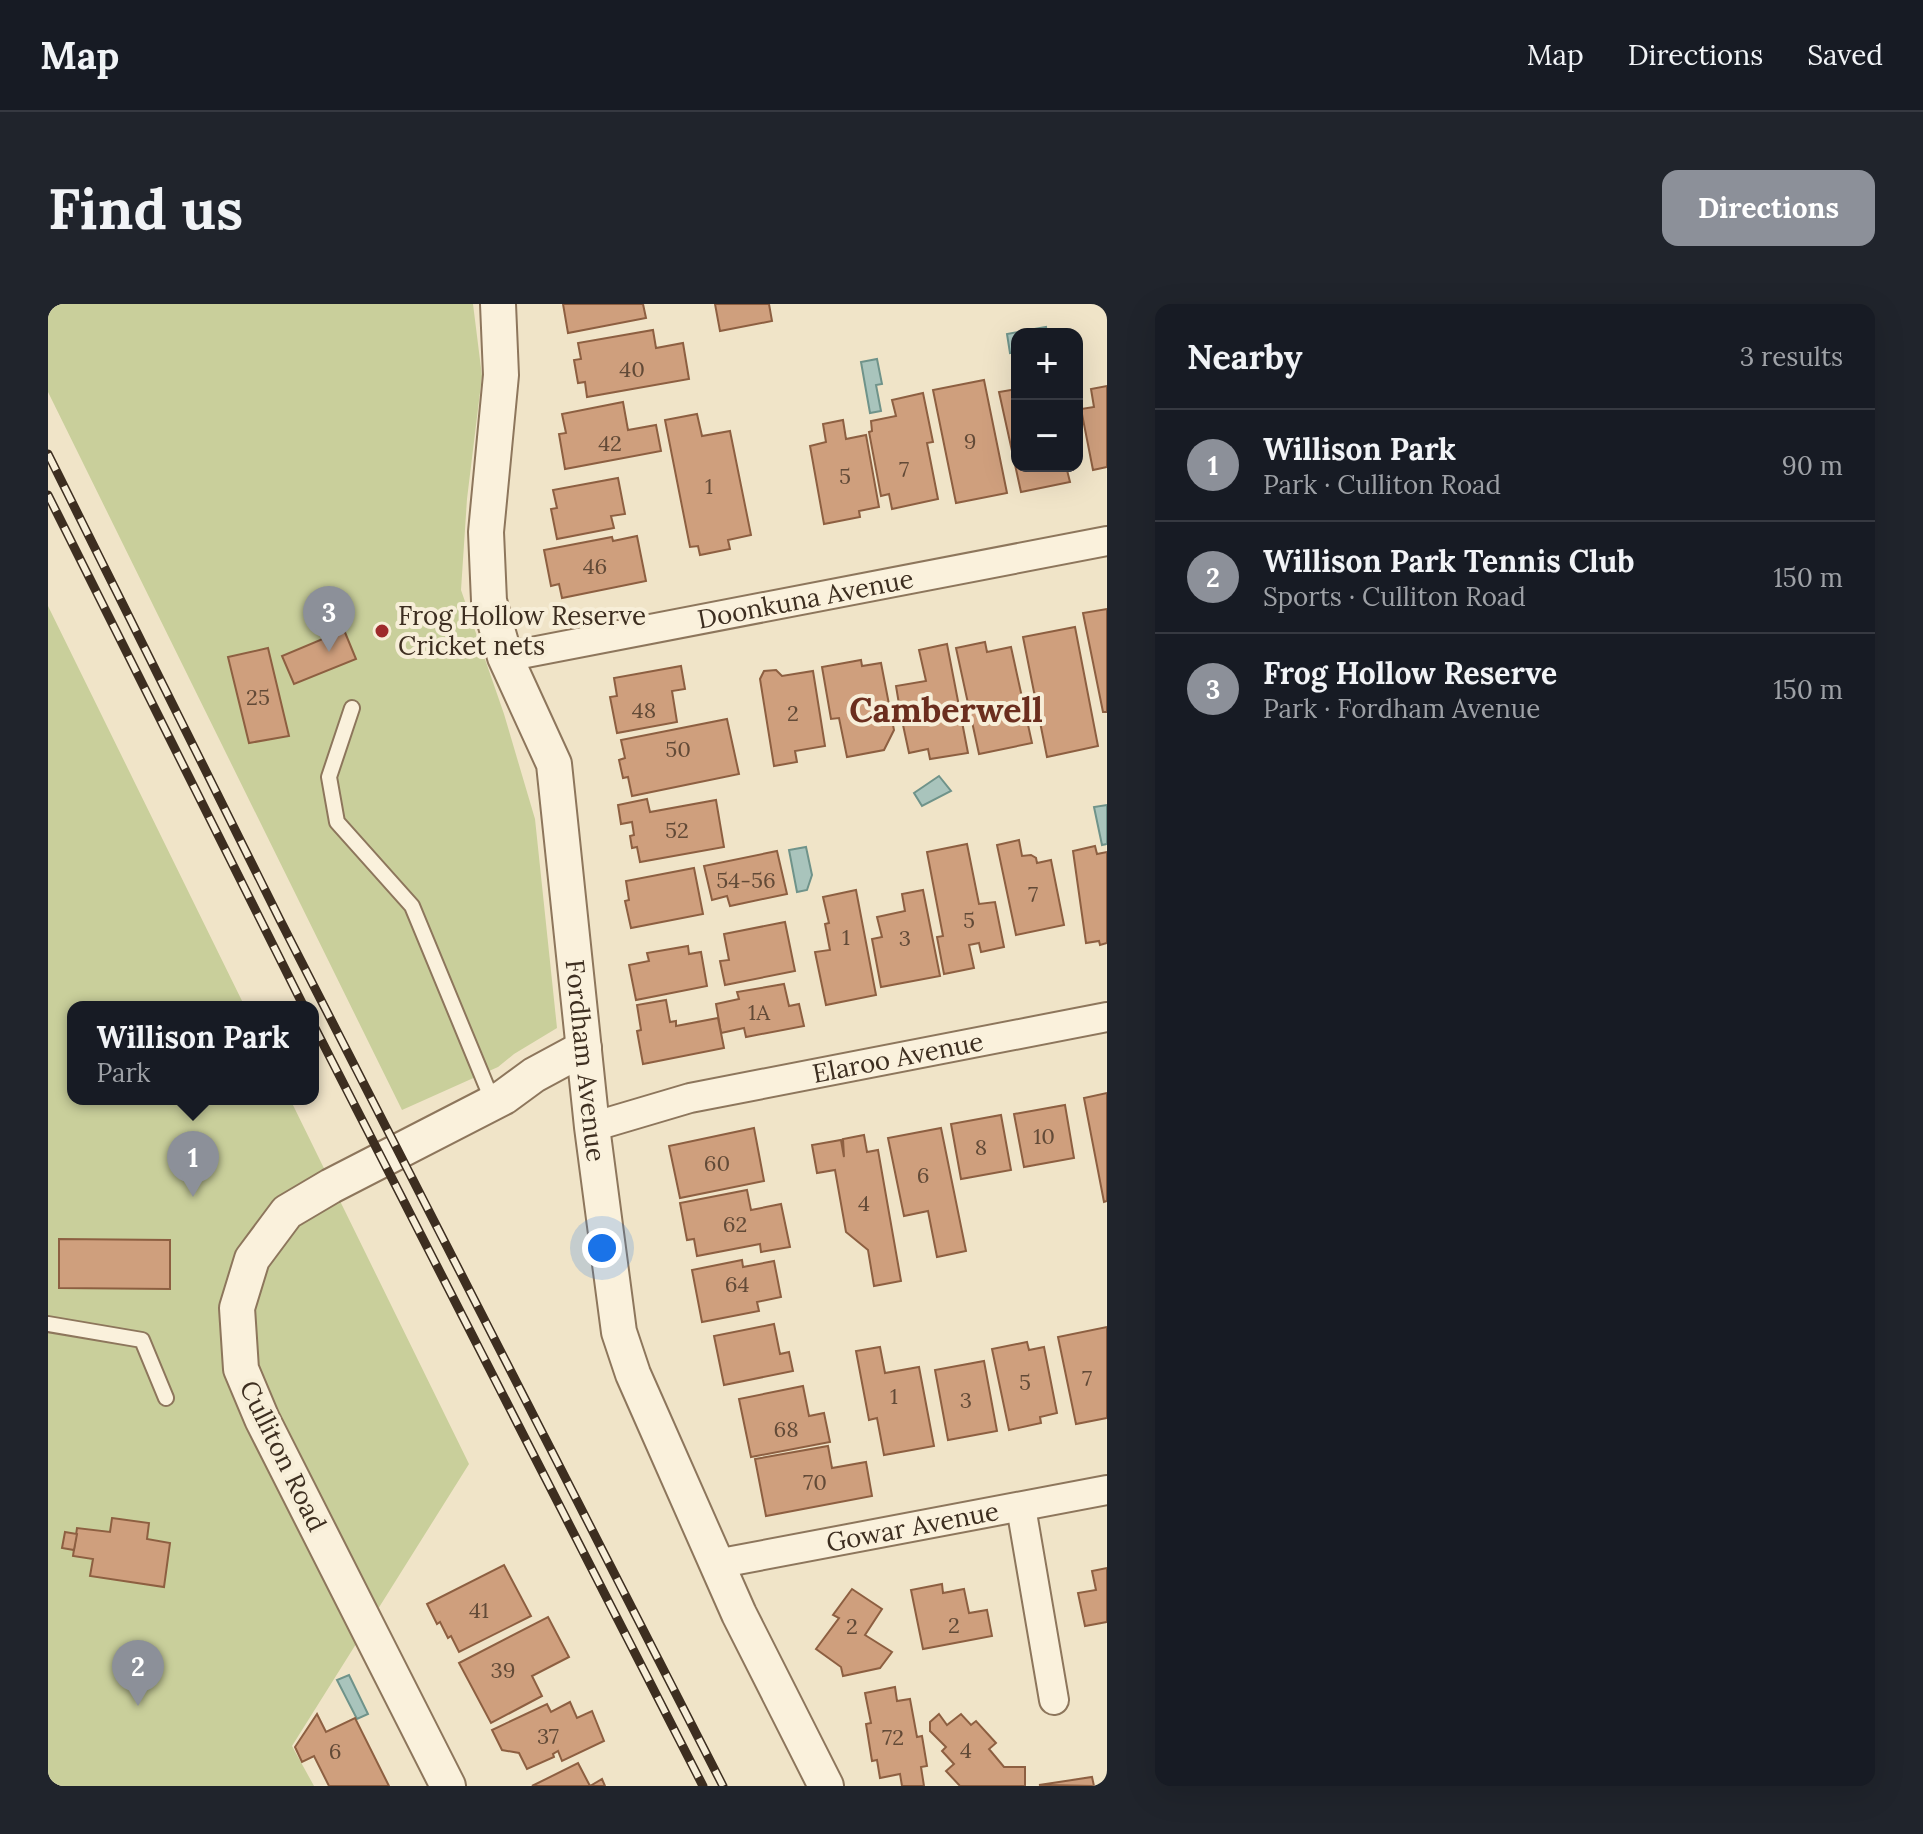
<!DOCTYPE html>
<html lang="en">
<head>
<meta charset="utf-8">
<style>
  body { margin:0; font-family:Lora,serif; background:#20242c; color:#f1f3f6 }
  .controls { position:absolute; right:24px; top:24px; display:grid; overflow:hidden; border-radius:16px; box-shadow:0 8px 32px #0002 }
  .controls button { width:72px; height:72px; display:grid; place-items:center; padding:0; border:0; border-bottom:2px solid #363941; background:#171b24; color:#f1f3f6; font:40px sans-serif }
  .you { position:absolute; left:554px; top:944px; width:28px; height:28px; margin:-20px; border:6px solid #fff; border-radius:50%; background:#1a73e8; box-shadow:0 0 0 12px #1a73e833 }
  .badge { display:grid; place-items:center; width:52px; height:52px; border-radius:50%; background:#8c9099; color:#fff; font-size:26px; font-weight:700 }
  .pin { position:absolute; translate:-50% -66px; filter:drop-shadow(0 2px 4px #0008) }
  .pin::after { content:''; position:absolute; top:42px; width:28px; height:24px; background:inherit; clip-path:polygon(0 0,100% 0,50% 100%) }
  .popup { position:absolute; left:19px; top:697px; width:252px; height:104px; box-sizing:border-box; display:grid; place-content:center; border-radius:16px; background:#171b24; filter:drop-shadow(0 2px 6px #0005); font-size:26px; white-space:nowrap; color:#9ea1a6 }
  .popup b { font-size:30px; color:#f1f3f6 }
  .popup::after { content:''; position:absolute; left:50%; top:100%; margin-left:-16px; border:16px solid transparent; border-top-color:#171b24 }
  .list { margin:0; padding:0; list-style:none }
  h2 { display:flex; justify-content:space-between; align-items:center; height:104px; margin:0; padding:0 32px; font-size:34px }
  h2 small { font-size:26px; font-weight:400; color:#9ea1a6 }
  .list li { display:grid; grid-template-columns:52px 1fr auto; gap:24px; align-items:center; box-sizing:border-box; height:112px; padding:0 32px; border-top:2px solid #363941 }
  .list b { display:block; font-size:30px; white-space:nowrap }
  .list p { margin:0; font-size:26px; white-space:nowrap; color:#9ea1a6 }
  .list em { font-size:26px; font-style:normal; color:#9ea1a6 }
  .map { position:relative; flex:none; width:1059px; height:1482px; overflow:hidden; border-radius:16px }
  header { display:flex; align-items:center; gap:48px; box-sizing:border-box; height:112px; padding:0 40px; background:#171b24; border-bottom:2px solid #363941 }
  header strong { font-size:38px }
  nav { display:flex; gap:44px; margin-inline-start:auto; font-size:28px }
  .intro { display:flex; align-items:center; justify-content:space-between; box-sizing:border-box; height:192px; padding:0 48px }
  h1 { margin:0; font-size:56px }
  .button { padding:20px 36px; border-radius:16px; background:#8c9099; color:#fff; font-size:28px; font-weight:700 }
  main { display:flex; gap:48px; padding:0 48px }
  aside { flex:1; background:#171b24; border-radius:16px; box-shadow:0 8px 32px #0002 }
  .map>svg:first-child { display:block }
</style>
</head>
<body>
<header>
<strong>Map</strong>
<nav><a>Map</a><a>Directions</a><a>Saved</a></nav>
</header>
<div class="intro"><h1>Find us</h1><a class="button">Directions</a></div>
<main>
<div class="map">
<svg width="1059" height="1482" viewBox="0 0 1059 1482">
  <rect width="100%" height="100%" fill="#f0e4c8"/>
  <g fill="#c9cf9b">
    <polygon points="0,0 425,0 434,72 419,195 413,286 456,410 487,515 509,724 466,750 450,763 354,806 0,88"/>
    <polygon points="0,302 197,703 25,703 25,795 242,795 421,1160 244,1442 266,1482 0,1482"/>
  </g>
  <g fill="#a9c4bc" stroke="#6f938a" stroke-width="2">
    <polygon points="998,23 999,30 969,30 969,48 962,49 959,30"/>
    <polygon points="829,55 834,80 828,81 833,107 822,109 813,58"/>
    <polygon points="891,472 903,487 874,502 866,489"/>
    <polygon points="1059,501 1059,540 1054,541 1046,503"/>
    <polygon points="758,543 764,571 759,586 749,588 741,546"/>
    <polygon points="301,1371 320,1410 309,1415 289,1376"/>
  </g>
  <g fill="#cf9f7d" stroke="#8d5f41" stroke-width="2">
    <polygon points="515,0 595,0 598,14 520,29"/>
    <polygon points="667,0 721,0 724,17 672,27"/>
    <polygon points="605,26 608,44 635,39 641,75 539,93 537,78 530,79 526,56 533,55 530,39"/>
    <polygon points="936,76 959,189 908,199 885,86"/>
    <polygon points="1059,82 1059,163 1045,166 1033,105 1046,103 1043,85"/>
    <polygon points="969,85 969,162 1018,162 1022,178 973,188 951,88"/>
    <polygon points="875,89 885,138 879,139 890,195 844,205 841,190 833,192 821,128 824,127 823,117 848,112 844,96"/>
    <polygon points="575,98 580,126 608,121 613,147 517,165 511,130 518,129 514,110"/>
    <polygon points="649,110 654,132 682,127 703,231 680,236 682,245 652,251 650,242 642,243 617,116"/>
    <polygon points="795,116 798,135 818,131 831,203 811,207 812,213 776,220 762,142 778,138 775,120"/>
    <polygon points="570,174 577,210 563,212 566,224 509,235 503,205 509,204 505,186"/>
    <polygon points="589,232 598,277 514,294 511,280 503,282 496,246 564,233 565,237"/>
    <polygon points="1059,305 1059,408 1055,408 1035,309"/>
    <polygon points="1027,323 1050,442 999,453 975,333"/>
    <polygon points="296,326 308,355 246,380 234,352"/>
    <polygon points="937,338 939,348 963,343 984,439 931,450 908,344"/>
    <polygon points="899,340 920,449 882,455 880,445 861,449 855,421 867,418 864,404 852,406 848,382 878,377 871,346"/>
    <polygon points="220,344 241,432 201,439 180,353"/>
    <polygon points="813,356 814,362 833,359 846,426 836,446 799,453 791,414 783,415 774,363"/>
    <polygon points="633,362 637,385 624,387 629,418 569,429 562,393 569,392 566,374"/>
    <polygon points="728,366 734,372 765,367 777,442 747,447 749,458 726,462 712,375 716,367"/>
    <polygon points="679,415 691,470 584,492 580,473 575,474 571,456 577,454 573,436"/>
    <polygon points="599,495 602,508 668,496 676,543 592,558 589,543 584,544 582,532 586,531 584,518 573,520 570,501"/>
    <polygon points="971,536 974,552 983,551 988,554 989,559 1003,556 1016,621 968,631 949,541"/>
    <polygon points="919,540 931,600 947,598 956,643 933,648 931,639 921,641 926,664 896,670 889,633 895,632 879,548"/>
    <polygon points="1047,542 1049,550 1059,548 1059,639 1052,641 1051,637 1038,639 1025,547"/>
    <polygon points="729,547 739,590 682,602 679,592 664,596 656,562"/>
    <polygon points="646,564 655,610 583,624 577,597 581,596 578,577"/>
    <polygon points="808,586 828,691 778,701 767,648 782,646 777,620 781,619 775,593"/>
    <polygon points="875,586 892,672 833,683 824,635 834,633 829,613 857,607 854,590"/>
    <polygon points="737,618 747,667 677,681 672,657 681,656 676,630"/>
    <polygon points="640,642 641,650 653,648 659,682 588,696 581,661 601,657 599,649"/>
    <polygon points="736,680 741,702 751,700 756,722 698,733 696,724 673,729 668,700 691,695 689,688"/>
    <polygon points="618,696 622,718 628,717 628,722 670,714 676,744 595,760 589,727 593,726 589,701"/>
    <polygon points="1059,789 1059,897 1056,898 1036,794"/>
    <polygon points="1017,801 1026,854 976,863 966,810"/>
    <polygon points="953,811 963,866 913,875 903,820"/>
    <polygon points="706,824 716,877 632,894 621,842"/>
    <polygon points="893,824 918,947 889,953 880,907 856,912 840,834"/>
    <polygon points="816,831 819,848 830,846 853,977 826,982 820,946 798,928 787,866 769,869 764,841 793,836 796,853 795,835"/>
    <polygon points="699,886 703,906 733,900 742,943 713,948 712,940 649,952 646,935 639,936 632,899"/>
    <polygon points="11,935 122,936 122,985 11,984"/>
    <polygon points="694,956 695,963 726,957 733,993 709,998 711,1007 654,1018 644,966"/>
    <polygon points="726,1020 732,1050 741,1048 745,1067 676,1081 666,1032"/>
    <polygon points="1059,1023 1059,1114 1028,1120 1010,1033"/>
    <polygon points="979,1038 981,1046 996,1043 1009,1109 992,1113 993,1119 961,1126 944,1045"/>
    <polygon points="832,1043 837,1069 871,1063 886,1142 836,1151 829,1114 821,1116 808,1047"/>
    <polygon points="936,1057 949,1127 900,1136 887,1066"/>
    <polygon points="755,1082 761,1112 776,1109 782,1138 703,1153 691,1095"/>
    <polygon points="780,1142 784,1164 818,1158 824,1192 718,1212 707,1155"/>
    <polygon points="64,1214 101,1219 99,1235 122,1239 116,1283 42,1272 45,1255 25,1252 29,1224 62,1228"/>
    <polygon points="17,1228 29,1230 26,1246 14,1244"/>
    <polygon points="456,1261 483,1312 411,1348 403,1332 400,1334 392,1318 389,1320 379,1300"/>
    <polygon points="1059,1264 1059,1318 1037,1322 1030,1289 1048,1286 1044,1267"/>
    <polygon points="894,1280 895,1289 916,1285 921,1309 939,1306 944,1332 875,1345 863,1286"/>
    <polygon points="804,1285 834,1305 817,1331 844,1348 832,1364 795,1372 793,1363 768,1345 791,1314 785,1311"/>
    <polygon points="500,1313 521,1353 484,1372 494,1392 443,1419 411,1359"/>
    <polygon points="847,1383 849,1397 862,1395 869,1433 874,1432 879,1462 873,1463 876,1482 854,1482 852,1470 832,1474 829,1456 824,1457 818,1420 823,1419 817,1389"/>
    <polygon points="522,1398 529,1414 544,1407 556,1437 514,1457 510,1447 505,1450 506,1453 479,1465 471,1449 454,1446 444,1426 499,1400 503,1408"/>
    <polygon points="269,1410 278,1428 307,1414 341,1482 281,1482 266,1452 254,1458 247,1443"/>
    <polygon points="891,1410 899,1421 913,1410 923,1421 928,1417 948,1439 941,1445 956,1463 977,1463 977,1482 912,1482 898,1467 906,1460 894,1447 898,1443 882,1427 882,1418"/>
    <polygon points="530,1459 542,1482 554,1475 557,1482 484,1482"/>
    <polygon points="1044,1473 1046,1482 991,1481"/>
  </g>
  <g fill="none" stroke-linecap="round" stroke-linejoin="round">
    <defs>
      <g id="service">
        <polyline points="304,404 281,473 289,518 364,602 445,798"/>
        <polyline points="0,1020 94,1036 118,1094"/>
      </g>
      <g id="minor">
        <path id="s1" d="M457,353L1059,237"/>
        <path id="s2" d="M544,823L642,794L1059,713"/>
        <polyline points="973,1203 1006,1396"/>
        <path id="s3" d="M668,1260L1059,1186"/>
      </g>
      <g id="tertiary">
        <path id="s4" d="M450,0L453,71L438,228L441,297L457,353L506,460L544,823L571,1028L585,1070L691,1310L778,1482"/>
        <polyline points="400,1482 214,1115 193,1065 189,1004 204,955 239,908 283,882 456,793 486,771 536,744"/>
      </g>
    </defs>
    <use href="#service" stroke="#8d765c" stroke-width="18"/>
    <use href="#minor" stroke="#8d765c" stroke-width="32"/>
    <use href="#tertiary" stroke="#8d765c" stroke-width="38"/>
    <use href="#service" stroke="#faf1dc" stroke-width="14"/>
    <use href="#minor" stroke="#faf1dc" stroke-width="28"/>
    <use href="#tertiary" stroke="#faf1dc" stroke-width="34"/>
    <defs>
      <g id="rail">
        <polyline points="0,150 232,616 675,1482"/>
        <polyline points="0,191 256,703"/>
        <polyline points="265,720 655,1482"/>
      </g>
    </defs>
    <use href="#rail" stroke="#3d2e20" stroke-width="9"/>
    <use href="#rail" stroke="#f7eed8" stroke-width="6" stroke-dasharray="18" stroke-linecap="butt"/>
  </g>
  <circle fill="#9e2a2b" stroke="#f7eed8" stroke-width="3" cx="334" cy="327" r="8"/>
  <g text-anchor="middle" stroke-width="8" stroke-linejoin="round" paint-order="stroke">
    <g font-size="22" fill="#624a37">
      <text x="584" y="73">40</text>
      <text x="922" y="145">9</text>
      <text x="562" y="147">42</text>
      <text x="856" y="173">7</text>
      <text x="797" y="180">5</text>
      <text x="661" y="190">1</text>
      <text x="547" y="270">46</text>
      <text x="210" y="401">25</text>
      <text x="596" y="414">48</text>
      <text x="745" y="417">2</text>
      <text x="630" y="453">50</text>
      <text x="629" y="534">52</text>
      <text x="698" y="584">54-56</text>
      <text x="985" y="598">7</text>
      <text x="921" y="624">5</text>
      <text x="798" y="641">1</text>
      <text x="857" y="642">3</text>
      <text x="711" y="716">1A</text>
      <text x="996" y="840">10</text>
      <text x="933" y="851">8</text>
      <text x="669" y="867">60</text>
      <text x="875" y="879">6</text>
      <text x="816" y="907">4</text>
      <text x="687" y="928">62</text>
      <text x="689" y="988">64</text>
      <text x="1039" y="1082">7</text>
      <text x="977" y="1086">5</text>
      <text x="846" y="1100">1</text>
      <text x="918" y="1104">3</text>
      <text x="738" y="1133">68</text>
      <text x="767" y="1186">70</text>
      <text x="431" y="1314">41</text>
      <text x="906" y="1329">2</text>
      <text x="804" y="1330">2</text>
      <text x="455" y="1374">39</text>
      <text x="500" y="1440">37</text>
      <text x="845" y="1441">72</text>
      <text x="918" y="1454">4</text>
      <text x="287" y="1455">6</text>
    </g>
    <g font-size="26" fill="#3d2e20" stroke="#f7eed8">
      <text dy="9" stroke="none"><textPath href="#s1" startOffset="306">Doonkuna Avenue</textPath></text>
      <text dy="9" stroke="none"><textPath href="#s2" startOffset="314">Elaroo Avenue</textPath></text>
      <text dy="9" stroke="none"><textPath href="#s4" startOffset="772">Fordham Avenue</textPath></text>
      <text transform="translate(235 1152) rotate(64)" y="9">Culliton Road</text>
      <text dy="9" stroke="none"><textPath href="#s3" startOffset="200">Gowar Avenue</textPath></text>
    </g>
    <g font-size="26" fill="#3d2e20" stroke="#f7eed8" text-anchor="start">
      <text x="350" y="321">Frog Hollow Reserve<tspan x="350" dy="30">Cricket nets</tspan></text>
    </g>
    <g font-size="34" font-weight="bold" fill="#6b2e1e" stroke="#f7eed8">
      <text x="898" y="418">Camberwell</text>
    </g>
  </g>
</svg>
<div class="controls">
<button>+</button>
<button>−</button>
</div>
<div class="you"></div>
<div class="pin badge" style="left:145px;top:893px">1</div>
<div class="popup"><b>Willison Park</b>Park</div>
<div class="pin badge" style="left:90px;top:1402px">2</div>
<div class="pin badge" style="left:281px;top:348px">3</div>
</div>
<aside>
<h2>Nearby<small>3 results</small></h2>
<ul class="list">
<li><span class="badge">1</span><div><b>Willison Park</b><p>Park · Culliton Road</p></div><em>90 m</em></li>
<li><span class="badge">2</span><div><b>Willison Park Tennis Club</b><p>Sports · Culliton Road</p></div><em>150 m</em></li>
<li><span class="badge">3</span><div><b>Frog Hollow Reserve</b><p>Park · Fordham Avenue</p></div><em>150 m</em></li>
</ul>
</aside>
</main>
</body>
</html>
